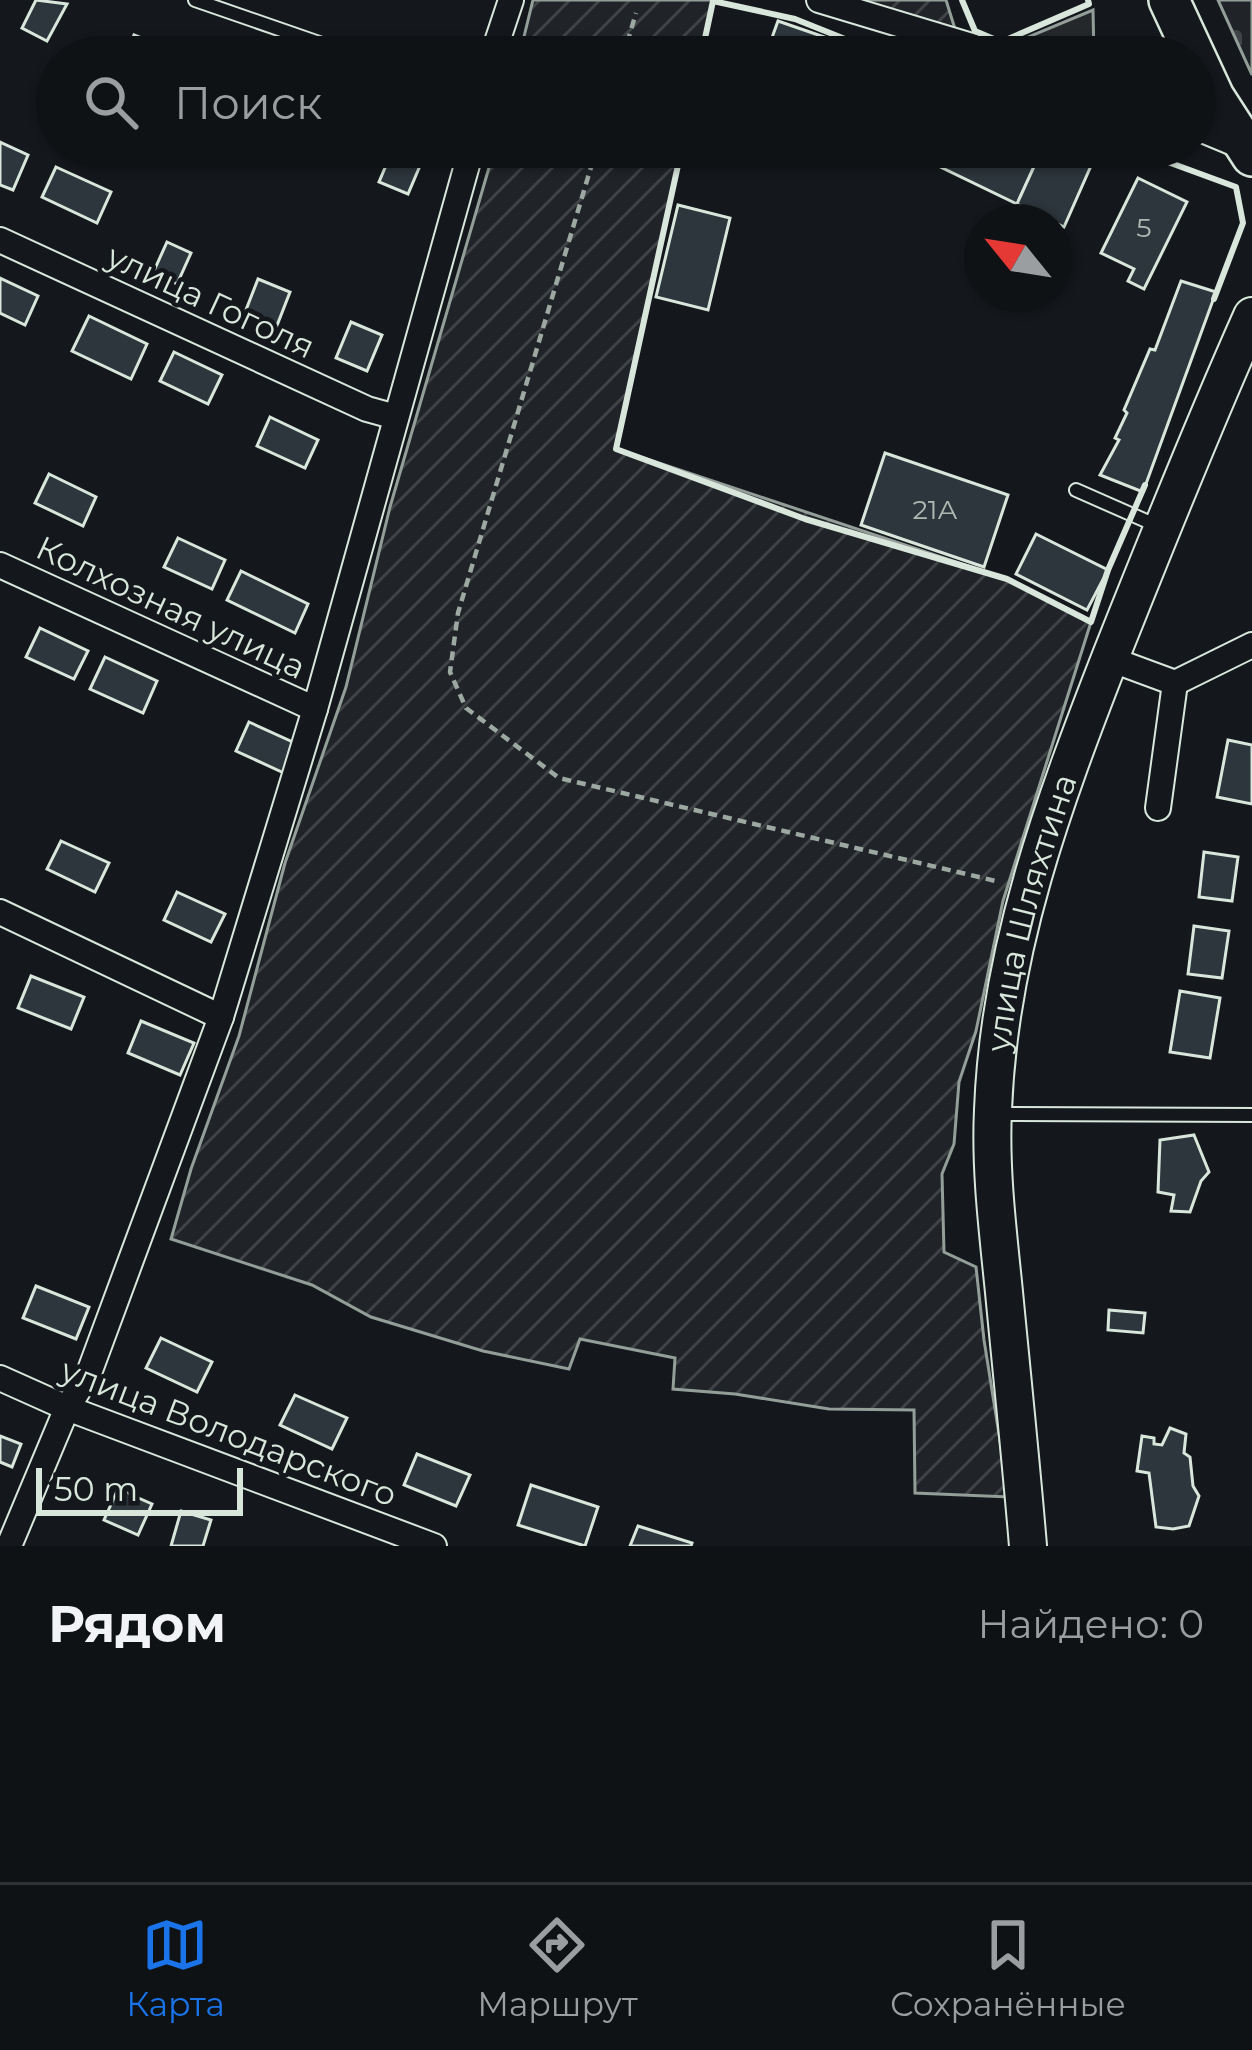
<!DOCTYPE html>
<html lang="ru">
<head>
<meta charset="utf-8">
<style>
  body { margin:0; font-family:Montserrat,sans-serif; background:#1d2022; color:#f1f3f6 }
  .compass { position:absolute; left:964px; top:204px; width:108px; height:108px; border-radius:50%; background:#0f1215; box-shadow:0 3px 9px #0004; rotate:300deg }
  .scale { position:absolute; left:36px; bottom:30px; width:207px; box-sizing:border-box; padding-left:12px; border:6px solid #d8e6dc; border-top:0; font-size:33px; line-height:42px; white-space:nowrap; color:#d8e6dc; -webkit-text-stroke:9px #14181c; paint-order:stroke }
  .list { margin:0; padding:0; list-style:none }
  h2 { display:flex; justify-content:space-between; align-items:center; height:156px; margin:0; padding:0 48px; font-size:51px }
  h2 small { font-size:39px; font-weight:400; color:#9b9ea0 }
  .icon { flex:none; width:66px; height:66px; fill:none; stroke:currentColor; stroke-width:2; stroke-linecap:round; stroke-linejoin:round }
  .map { position:relative; flex:none; width:1252px; height:1546px; overflow:hidden }
  .search { position:absolute; background:#0f1215; box-shadow:0 3px 9px #0004; left:36px; right:36px; top:36px; height:132px; display:flex; align-items:center; gap:30px; box-sizing:border-box; padding:0 42px; border-radius:66px; color:#9b9ea0; font-size:45px }
  .sheet { height:336px; background:#0f1215 }
  nav { display:flex; justify-content:space-around; align-items:center; box-sizing:border-box; height:168px; border-top:3px solid #2f3234; background:#0f1215; font-size:33px; color:#9b9ea0 }
  nav a { display:grid; justify-items:center; gap:6px }
  nav .on { color:#1a73e8 }
  .map>svg:first-child { display:block }
</style>
</head>
<body>
<div class="map">
<svg width="1252" height="1546" viewBox="0 0 1252 1546">
  <defs>
    <pattern id="cemetery-stones" width="16" height="16" patternUnits="userSpaceOnUse" patternTransform="scale(3)"><rect width="16" height="16" fill="#202428"/><path d="M2 7V4a2 2 0 0 1 4 0v3zM10 15v-3a2 2 0 0 1 4 0v3z" fill="#404447"/></pattern>
    <pattern id="garden-furrows" width="10" height="10" patternUnits="userSpaceOnUse" patternTransform="scale(3)"><rect width="10" height="10" fill="#202428"/><path d="M-1 1l2-2M0 10L10 0M9 11l2-2" fill="none" stroke="#404447"/></pattern>
  </defs>
  <rect width="100%" height="100%" fill="#14181c"/>
  <polygon fill="url(#cemetery-stones)" stroke="#939e99" stroke-width="3" points="1218,0 1252,0 1252,75"/>
  <g fill="url(#garden-furrows)" stroke="#939e99" stroke-width="3">
    <polygon points="533,0 711,0 713,1 701,57 519,57"/>
    <polygon points="860,0 946,0 955,29"/>
    <polygon points="495,147 682,147 617,449 1007,579 1091,622 1003,901 976,1031 959,1082 954,1144 942,1174 944,1252 976,1267 984,1340 1009,1497 915,1493 914,1410 829,1409 735,1394 673,1389 675,1358 580,1339 569,1369 483,1351 371,1317 312,1285 171,1239 191,1169 239,1036 285,863 346,687 390,507"/>
  </g>
  <polygon fill="#24282b" stroke="#939e99" stroke-width="3" points="1093,10 1094,57 1008,57 992,52"/>
  <g fill="#2c363c" stroke="#d8e6dc" stroke-width="3">
    <polygon points="36,0 67,4 47,41 22,28"/>
    <polygon points="778,21 856,48 853,57 765,57"/>
    <polygon points="134,35 162,46 158,57 125,57"/>
    <polygon points="0,142 28,155 13,190 0,185"/>
    <polygon points="285,147 322,147 317,160"/>
    <polygon points="932,147 1043,147 1017,204 926,160"/>
    <polygon points="1043,147 1068,147 1094,159 1064,227 1017,204"/>
    <polygon points="393,149 422,161 408,194 379,182"/>
    <polygon points="56,167 111,192 97,223 42,197"/>
    <polygon points="1138,178 1187,202 1144,289 1128,281 1134,269 1101,253"/>
    <polygon points="678,205 730,218 708,310 656,297"/>
    <polygon points="167,242 191,253 177,284 153,273"/>
    <polygon points="0,278 38,296 25,325 0,313"/>
    <polygon points="258,279 290,292 276,328 244,315"/>
    <polygon points="1181,281 1216,292 1143,492 1100,475 1119,440 1115,438 1127,413 1124,410 1150,349 1155,350"/>
    <polygon points="89,316 147,344 131,379 72,351"/>
    <polygon points="351,322 382,335 367,371 336,358"/>
    <polygon points="174,352 222,375 208,404 160,381"/>
    <polygon points="270,417 318,440 305,468 257,446"/>
    <polygon points="885,453 1008,495 984,567 861,525"/>
    <polygon points="49,474 96,497 83,526 35,503"/>
    <polygon points="1036,534 1108,570 1087,610 1016,574"/>
    <polygon points="178,538 225,560 212,589 164,567"/>
    <polygon points="241,571 308,604 295,633 227,600"/>
    <polygon points="40,628 88,651 74,679 26,657"/>
    <polygon points="105,657 157,681 143,713 90,689"/>
    <polygon points="249,722 297,744 284,773 236,751"/>
    <polygon points="1228,740 1252,745 1252,804 1217,797"/>
    <polygon points="61,841 109,863 95,892 47,869"/>
    <polygon points="1204,852 1238,857 1232,901 1199,897"/>
    <polygon points="177,892 225,914 211,942 164,920"/>
    <polygon points="1194,926 1229,931 1222,978 1188,974"/>
    <polygon points="31,976 84,997 71,1029 18,1008"/>
    <polygon points="1180,991 1220,998 1210,1058 1170,1052"/>
    <polygon points="141,1021 194,1043 180,1075 128,1053"/>
    <polygon points="1194,1135 1209,1172 1201,1181 1190,1212 1171,1211 1174,1195 1158,1192 1160,1140"/>
    <polygon points="36,1286 89,1307 76,1339 23,1318"/>
    <polygon points="1109,1310 1145,1313 1143,1333 1108,1330"/>
    <polygon points="161,1338 212,1362 197,1392 146,1368"/>
    <polygon points="295,1395 347,1418 332,1449 280,1425"/>
    <polygon points="1170,1428 1186,1434 1184,1453 1190,1457 1193,1486 1199,1496 1189,1526 1173,1529 1156,1527 1149,1473 1137,1471 1142,1436 1154,1438 1154,1444 1162,1445"/>
    <polygon points="0,1436 21,1444 12,1467 0,1462"/>
    <polygon points="417,1454 470,1475 456,1506 404,1485"/>
    <polygon points="531,1485 598,1507 585,1546 518,1525"/>
    <polygon points="118,1489 152,1504 138,1535 104,1520"/>
    <polygon points="181,1511 211,1520 203,1546 171,1546"/>
    <polygon points="638,1526 692,1543 691,1546 630,1546"/>
  </g>
  <g fill="none" stroke-linecap="round" stroke-linejoin="round">
    <defs>
      <g id="service">
        <polyline points="195,0 322,44 382,57"/>
        <polyline points="432,57 492,50"/>
        <polyline points="1076,490 1160,527"/>
        <polyline points="1000,1114 1252,1115"/>
      </g>
      <g id="minor">
        <polyline points="819,0 1008,57"/>
        <polyline points="492,57 511,0"/>
        <polyline points="1195,127 1243,147"/>
        <polyline points="0,240 367,409 396,417"/>
        <polyline points="0,565 315,709"/>
        <polyline points="1110,659 1175,683 1252,645"/>
        <polyline points="1158,808 1175,683"/>
        <polyline points="0,912 221,1017"/>
        <polyline points="0,1378 67,1408 434,1546"/>
        <polyline points="9,1546 67,1408 89,1373 221,1017 315,709 472,147"/>
      </g>
      <g id="secondary">
        <path id="s1" d="M1028,1546C1021,1461 1012,1376 1004,1292C998,1232 990,1170 993,1110C999,949 1054,801 1112,653C1157,540 1202,428 1252,316"/>
      </g>
      <polyline id="primary" points="1169,0 1214,97 1252,156"/>
    </defs>
    <use href="#service" stroke="#d8e6dc" stroke-width="16"/>
    <use href="#minor" stroke="#d8e6dc" stroke-width="28"/>
    <use href="#secondary" stroke="#d8e6dc" stroke-width="40"/>
    <use href="#primary" stroke="#d8e6dc" stroke-width="44"/>
    <g stroke="#9da8a2" stroke-width="4.5" stroke-dasharray="9 6" stroke-linecap="butt">
      <polyline points="623,57 636,13"/>
      <polyline points="597,147 458,613 450,672 466,708 559,778 1000,882"/>
    </g>
    <use href="#service" stroke="#14181c" stroke-width="12"/>
    <use href="#minor" stroke="#14181c" stroke-width="24"/>
    <use href="#secondary" stroke="#14181c" stroke-width="36"/>
    <use href="#primary" stroke="#14181c" stroke-width="39"/>
    <g stroke="#d8e6dc" stroke-width="6">
      <polyline points="962,0 975,31 1001,42 1089,4 1088,0"/>
      <polyline points="701,57 713,1 795,19 890,57"/>
      <polyline points="682,147 616,449 805,519 1007,579 1091,622 1108,570 1145,485"/>
      <polyline points="1127,147 1236,187 1243,223 1214,299"/>
    </g>
  </g>
  <g text-anchor="middle" stroke-width="9" stroke-linejoin="round" paint-order="stroke">
    <g font-size="27" fill="#adbab4">
      <text x="1144" y="237">5</text>
      <text x="935" y="519">21А</text>
    </g>
    <g font-size="33" fill="#d8e6dc" stroke="#14181c">
      <text transform="translate(211 301) rotate(25)" y="12">улица Гоголя</text>
      <text transform="translate(171 607) rotate(25)" y="12">Колхозная улица</text>
      <text dy="12" stroke="none"><textPath href="#s1" startOffset="639">улица Шляхтина</textPath></text>
      <text transform="translate(229 1432) rotate(21)" y="12">улица Володарского</text>
    </g>
  </g>
</svg>
<svg class="compass" viewBox="-18 -18 36 36"><path d="M0-13l5 13h-10z" fill="#e53935"/><path d="M0 13l5-13h-10z" fill="#9b9ea0"/></svg>
<div class="scale">50 m</div>
<div class="search"><svg class="icon" aria-label="search" viewBox="0 0 24 24"><circle cx="10" cy="10" r="6"/><path d="M15 15l6 6"/></svg>Поиск</div>
</div>
<section class="sheet">
<h2>Рядом<small>Найдено: 0</small></h2>
<ul class="list">
</ul>
</section>
<nav>
<a class="on"><svg class="icon" aria-label="map" viewBox="0 0 24 24"><path d="M3 6l6-2 6 2 6-2v14l-6 2-6-2-6 2zM9 4v14M15 6v14"/></svg>Карта</a>
<a><svg class="icon" aria-label="directions" viewBox="0 0 24 24"><path d="M12 3l9 9-9 9-9-9zM9 14v-3h6M13 9l2 2-2 2"/></svg>Маршрут</a>
<a><svg class="icon" aria-label="saved" viewBox="0 0 24 24"><path d="M7 4h10v16l-5-4-5 4z"/></svg>Сохранённые</a>
</nav>
</body>
</html>
